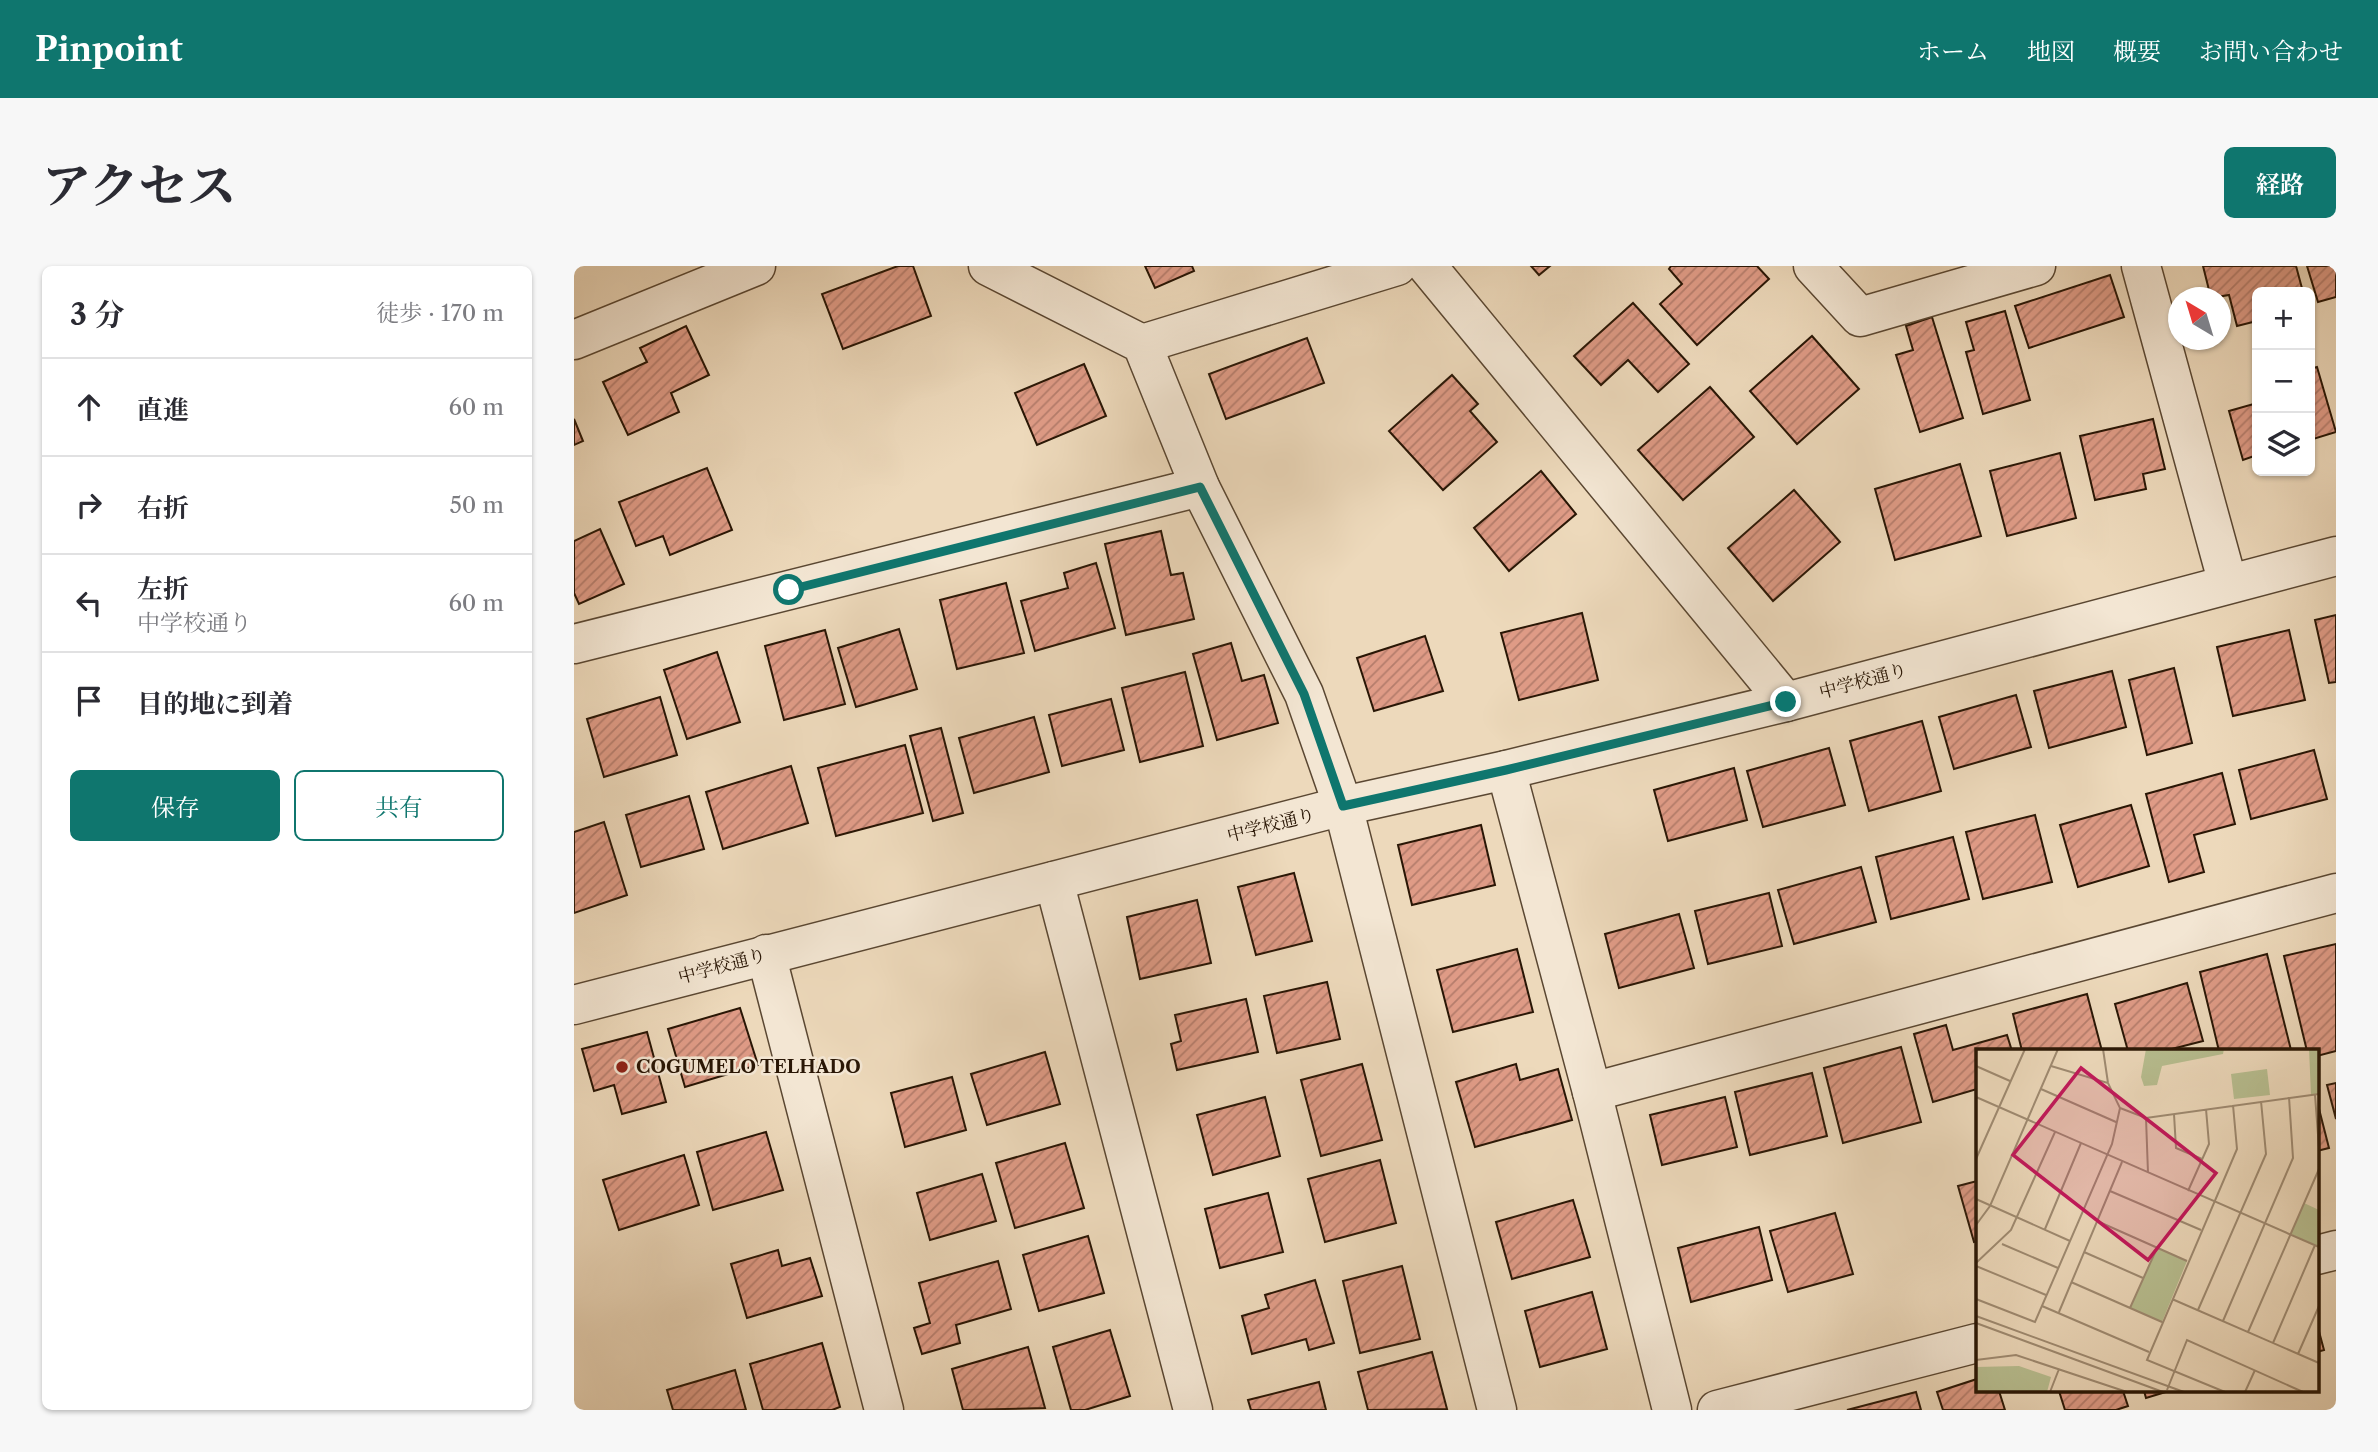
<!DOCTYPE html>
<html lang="ja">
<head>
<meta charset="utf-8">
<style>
  body { margin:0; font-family:"Libre Caslon Text","Noto Serif JP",serif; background:#f7f7f7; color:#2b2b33 }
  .controls { position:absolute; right:21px; top:21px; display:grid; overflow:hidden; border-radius:10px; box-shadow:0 2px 5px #0004 }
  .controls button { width:63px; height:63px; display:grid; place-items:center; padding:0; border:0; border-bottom:2px solid #e1e1e2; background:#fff; color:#2b2b33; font:35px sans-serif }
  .compass { position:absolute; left:1594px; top:21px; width:63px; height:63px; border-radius:50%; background:#fff; box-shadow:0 2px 5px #0004; rotate:322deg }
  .stop { position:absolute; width:21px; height:21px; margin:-16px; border:5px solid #0f766e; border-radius:50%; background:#fff }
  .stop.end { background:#0f766e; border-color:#fff; box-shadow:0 2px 7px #0008 }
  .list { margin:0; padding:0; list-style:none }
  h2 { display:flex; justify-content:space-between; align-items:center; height:91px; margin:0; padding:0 28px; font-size:30px }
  h2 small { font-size:23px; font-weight:400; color:#7c7c81 }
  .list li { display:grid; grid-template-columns:46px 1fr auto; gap:21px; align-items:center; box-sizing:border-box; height:98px; padding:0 28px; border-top:2px solid #e1e1e2 }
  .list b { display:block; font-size:26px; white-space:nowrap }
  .list p { margin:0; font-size:23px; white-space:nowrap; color:#7c7c81 }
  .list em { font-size:23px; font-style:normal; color:#7c7c81 }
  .actions { display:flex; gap:14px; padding:21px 28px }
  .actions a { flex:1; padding:16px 0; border:2px solid #0f766e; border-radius:10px; text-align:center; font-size:24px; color:#0f766e }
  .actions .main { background:#0f766e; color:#fff }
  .icon { flex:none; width:38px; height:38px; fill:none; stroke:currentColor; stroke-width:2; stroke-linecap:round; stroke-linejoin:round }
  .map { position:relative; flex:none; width:1762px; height:1144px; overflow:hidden; border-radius:10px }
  header { display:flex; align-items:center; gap:42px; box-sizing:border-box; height:98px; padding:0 35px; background:#0f766e; color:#fff }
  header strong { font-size:33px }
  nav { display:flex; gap:38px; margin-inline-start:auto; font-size:24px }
  .intro { display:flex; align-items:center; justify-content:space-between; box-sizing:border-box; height:168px; padding:0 42px }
  h1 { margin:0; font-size:49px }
  .button { padding:18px 32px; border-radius:10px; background:#0f766e; color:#fff; font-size:24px; font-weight:700 }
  main { display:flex; gap:42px; padding:0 42px }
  aside { flex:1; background:#fff; border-radius:10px; box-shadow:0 2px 5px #0004 }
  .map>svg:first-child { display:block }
</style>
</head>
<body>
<header>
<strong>Pinpoint</strong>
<nav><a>ホーム</a><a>地図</a><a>概要</a><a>お問い合わせ</a></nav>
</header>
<div class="intro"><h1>アクセス</h1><a class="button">経路</a></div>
<main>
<aside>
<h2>3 分<small>徒歩 · 170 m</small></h2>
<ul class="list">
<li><svg class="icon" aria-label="ahead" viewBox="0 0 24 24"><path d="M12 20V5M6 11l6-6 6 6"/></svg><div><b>直進</b></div><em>60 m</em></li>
<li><svg class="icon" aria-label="right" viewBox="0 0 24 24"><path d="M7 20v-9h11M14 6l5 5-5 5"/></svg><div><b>右折</b></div><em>50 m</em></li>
<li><svg class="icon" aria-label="left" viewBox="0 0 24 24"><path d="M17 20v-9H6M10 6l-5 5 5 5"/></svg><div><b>左折</b><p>中学校通り</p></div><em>60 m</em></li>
<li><svg class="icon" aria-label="arrive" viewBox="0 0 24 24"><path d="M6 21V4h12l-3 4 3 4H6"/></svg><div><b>目的地に到着</b></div></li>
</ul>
<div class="actions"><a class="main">保存</a><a>共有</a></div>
</aside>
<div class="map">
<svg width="1762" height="1144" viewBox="0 0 1762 1144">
  <defs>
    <pattern id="building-hatch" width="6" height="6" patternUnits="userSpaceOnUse" patternTransform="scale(1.75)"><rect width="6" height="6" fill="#df9b86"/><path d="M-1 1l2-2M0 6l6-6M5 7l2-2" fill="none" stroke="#b57d6c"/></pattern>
  </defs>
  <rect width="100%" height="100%" fill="#edd9bb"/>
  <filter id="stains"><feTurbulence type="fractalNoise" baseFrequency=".00286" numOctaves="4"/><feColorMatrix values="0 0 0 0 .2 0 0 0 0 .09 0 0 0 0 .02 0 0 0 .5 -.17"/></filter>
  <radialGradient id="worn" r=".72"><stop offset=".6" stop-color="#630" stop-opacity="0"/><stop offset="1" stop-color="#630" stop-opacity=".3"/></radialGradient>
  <g fill="url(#building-hatch)" stroke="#291605" stroke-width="2">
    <polygon points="324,0 339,0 357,50 269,83 248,28"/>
    <polygon points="571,0 618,0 620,5 581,22"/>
    <polygon points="957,0 976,0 965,9"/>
    <polygon points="1097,0 1183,0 1195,13 1123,79 1086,38 1108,18 1095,3"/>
    <polygon points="1629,0 1722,0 1729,26 1683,26 1683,55 1663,60 1655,29 1637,32"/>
    <polygon points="1733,0 1762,0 1762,31 1744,36"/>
    <polygon points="1536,9 1550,51 1455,82 1441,40"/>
    <polygon points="1059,37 1115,98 1084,126 1054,94 1027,119 1000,90"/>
    <polygon points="1431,45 1456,134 1409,148 1392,86 1400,84 1392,56"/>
    <polygon points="1358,51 1389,152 1346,166 1322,89 1339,84 1332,60"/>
    <polygon points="112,60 135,109 97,127 105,146 54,169 29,116 73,96 66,82"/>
    <polygon points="1238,70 1285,123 1223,178 1176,125"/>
    <polygon points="733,72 750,117 652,153 635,108"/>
    <polygon points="510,98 532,150 463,179 441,127"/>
    <polygon points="1743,101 1762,166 1736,174 1736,103"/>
    <polygon points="878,109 904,138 896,145 923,176 869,224 815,165"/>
    <polygon points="1136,121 1180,171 1109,234 1064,184"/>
    <polygon points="1683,137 1683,189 1669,194 1655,145"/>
    <polygon points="0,153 9,175 0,179"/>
    <polygon points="1579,153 1591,203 1569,208 1572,223 1521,234 1506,170"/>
    <polygon points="1486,187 1502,252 1433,270 1416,205"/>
    <polygon points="1386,198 1407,270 1321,294 1301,223"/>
    <polygon points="133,202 158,264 96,289 89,270 62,280 45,236"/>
    <polygon points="967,205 1002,248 935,305 900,262"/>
    <polygon points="1220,224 1266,276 1199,335 1154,282"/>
    <polygon points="26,263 50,318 5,338 0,327 0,275"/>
    <polygon points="587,265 597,309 609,307 620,353 552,369 531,278"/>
    <polygon points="522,297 541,362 461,385 447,335 494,322 490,307"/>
    <polygon points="432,317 450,387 383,403 366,334"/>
    <polygon points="1008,347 1024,414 945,434 927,367"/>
    <polygon points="1762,349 1762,416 1755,417 1741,354"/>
    <polygon points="325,363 343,423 282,441 264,382"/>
    <polygon points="251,364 271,438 210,454 191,380"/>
    <polygon points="1715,364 1731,434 1659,450 1643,381"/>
    <polygon points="851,370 869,425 800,445 783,392"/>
    <polygon points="657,377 668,415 690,409 704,457 643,474 619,388"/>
    <polygon points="143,386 166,456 113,473 90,404"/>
    <polygon points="1600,402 1618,477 1573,489 1555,414"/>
    <polygon points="1538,405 1552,461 1475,482 1460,425"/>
    <polygon points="611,406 629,480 566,496 548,422"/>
    <polygon points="1442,429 1457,481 1380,503 1365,451"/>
    <polygon points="86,431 103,489 30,511 13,453"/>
    <polygon points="537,433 550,484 488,500 475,449"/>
    <polygon points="460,451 475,506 400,527 385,472"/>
    <polygon points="1348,455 1367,525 1295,545 1276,475"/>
    <polygon points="367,462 389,547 359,555 336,470"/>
    <polygon points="331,479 349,547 262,570 244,502"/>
    <polygon points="1255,482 1271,539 1189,561 1173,505"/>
    <polygon points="1740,484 1753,533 1677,553 1665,504"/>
    <polygon points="217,500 234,557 149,583 132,526"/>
    <polygon points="1160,502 1173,554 1094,575 1080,524"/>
    <polygon points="1648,507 1661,558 1620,569 1630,606 1595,616 1572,528"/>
    <polygon points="115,530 130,583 67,601 52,549"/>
    <polygon points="1557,539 1575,600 1504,621 1486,559"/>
    <polygon points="1461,549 1478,616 1409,633 1392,566"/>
    <polygon points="30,556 53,629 0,647 0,566"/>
    <polygon points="907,559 921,619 838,639 824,579"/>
    <polygon points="1379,571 1395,633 1317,653 1302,591"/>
    <polygon points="1287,601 1302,656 1220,678 1204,624"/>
    <polygon points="720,607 738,675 682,689 664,621"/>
    <polygon points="1195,627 1208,680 1134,698 1121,645"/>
    <polygon points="623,634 637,697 566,713 553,651"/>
    <polygon points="1105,648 1120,702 1045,722 1031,668"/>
    <polygon points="1762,678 1762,785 1743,790 1743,785 1733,785 1710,690"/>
    <polygon points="943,683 959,746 879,766 863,704"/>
    <polygon points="1693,688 1717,784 1645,785 1626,706"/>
    <polygon points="753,716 766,773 703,787 690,730"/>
    <polygon points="1613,717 1629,775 1590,785 1554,785 1541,738"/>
    <polygon points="1513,728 1528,785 1448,785 1439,748"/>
    <polygon points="672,733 684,786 603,804 597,778 607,775 601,749"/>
    <polygon points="166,742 184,799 111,821 94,763"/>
    <polygon points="1372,759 1379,784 1433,769 1438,785 1403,785 1403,823 1359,836 1340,768"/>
    <polygon points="73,766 92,836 48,848 40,819 20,825 8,783"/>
    <polygon points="1327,781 1347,856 1269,877 1250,802"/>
    <polygon points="471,786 486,838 413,859 397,808"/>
    <polygon points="788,798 808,874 747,890 727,814"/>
    <polygon points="942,798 946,814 984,803 998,854 901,881 882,816"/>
    <polygon points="1238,807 1253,870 1176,889 1161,826"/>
    <polygon points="378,811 392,864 331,881 317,827"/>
    <polygon points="1762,817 1762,853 1753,819"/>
    <polygon points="691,831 706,890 639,909 623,849"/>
    <polygon points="1151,831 1163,881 1088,899 1076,849"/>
    <polygon points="1743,835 1755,882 1743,885"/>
    <polygon points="192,866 209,924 139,944 123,886"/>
    <polygon points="491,877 510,942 441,962 422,897"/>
    <polygon points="110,889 125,939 45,964 29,914"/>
    <polygon points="806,894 822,957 751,976 734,913"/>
    <polygon points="408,908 422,955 356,974 343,927"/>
    <polygon points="1403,915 1403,975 1400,976 1384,920"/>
    <polygon points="694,927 709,986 646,1002 631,943"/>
    <polygon points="999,934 1016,991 938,1013 922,956"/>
    <polygon points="1261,947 1279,1008 1214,1026 1196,965"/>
    <polygon points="1185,961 1198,1014 1117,1036 1104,982"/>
    <polygon points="514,970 530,1027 465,1045 449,989"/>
    <polygon points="204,984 208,1000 236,992 248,1030 173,1052 157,998"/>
    <polygon points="424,995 437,1043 382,1059 386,1077 348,1088 340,1062 356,1057 345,1017"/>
    <polygon points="828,1000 846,1073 786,1087 769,1015"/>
    <polygon points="741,1014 760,1077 735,1084 732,1073 678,1088 668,1050 695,1042 691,1029"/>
    <polygon points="1018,1026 1033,1083 966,1101 951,1045"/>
    <polygon points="1743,1058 1750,1084 1743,1086"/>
    <polygon points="536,1064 556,1130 511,1144 497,1144 479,1081"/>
    <polygon points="248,1077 266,1141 258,1144 189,1144 176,1098"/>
    <polygon points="454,1081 471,1142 389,1144 378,1103"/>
    <polygon points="858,1086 873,1143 794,1144 784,1106"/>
    <polygon points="161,1104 172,1144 99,1144 93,1124"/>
    <polygon points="1403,1113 1403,1125 1425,1125 1431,1144 1369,1144 1363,1126"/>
    <polygon points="745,1116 752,1144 677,1144 674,1134"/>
    <polygon points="1485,1125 1549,1125 1554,1140 1542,1144 1491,1144"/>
    <polygon points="1570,1125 1595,1125 1572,1132"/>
    <polygon points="1342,1126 1347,1144 1273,1144"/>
  </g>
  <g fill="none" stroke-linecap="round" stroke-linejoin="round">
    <defs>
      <g id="minor">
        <polyline points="414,0 568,78 626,221 730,428 769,540 923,1144"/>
        <polyline points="853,0 1212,436"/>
        <polyline points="1239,0 1286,51 1462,0"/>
        <polyline points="1567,0 1654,318"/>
        <polyline points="0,74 182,0"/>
        <polyline points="568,78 823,0"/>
        <polyline points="0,378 626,221"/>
        <polyline points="932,504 1018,826 1098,1144"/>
        <polyline points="480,615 619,1144"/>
        <polyline points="192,688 310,1144"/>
        <polyline points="1018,826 1762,627"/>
        <polyline points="1743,989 1762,984"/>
        <polyline points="1143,1144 1403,1077"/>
      </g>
      <polyline id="tertiary" points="0,739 769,540 932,504 1212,436 1762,290"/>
    </defs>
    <use href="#minor" stroke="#5a4732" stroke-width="41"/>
    <use href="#tertiary" stroke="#5a4732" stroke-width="41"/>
    <use href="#minor" stroke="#f3e6d3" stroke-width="38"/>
    <use href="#tertiary" stroke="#f3e6d3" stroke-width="38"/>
  </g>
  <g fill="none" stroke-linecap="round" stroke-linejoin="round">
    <polyline stroke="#0f766e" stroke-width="9" points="215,324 626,221 730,428 769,540 932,504 1212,436"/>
  </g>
  <circle fill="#8f2418" stroke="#f3e6d3" stroke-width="2.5" cx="48" cy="801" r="7"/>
  <g text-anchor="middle" stroke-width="5" stroke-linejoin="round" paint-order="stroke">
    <g font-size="18" fill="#291605" stroke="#f3e6d3">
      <text transform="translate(1289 415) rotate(-15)" y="6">中学校通り</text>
      <text transform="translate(697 559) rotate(-14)" y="6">中学校通り</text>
      <text transform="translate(148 700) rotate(-15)" y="6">中学校通り</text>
    </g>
    <g font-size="18" font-weight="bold" fill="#291605" stroke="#f3e6d3" text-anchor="start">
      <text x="62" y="807">COGUMELO TELHADO</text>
    </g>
  </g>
  <g transform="translate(1402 783)">
    <rect width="343" height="343" fill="#edd9bb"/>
    <path d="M328,154L343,161V198L315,185ZM181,199L211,212L186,273L154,259Z" fill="#b8bf91"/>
    <path d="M170,0H248L247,5L186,17L181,36L168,37L165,28ZM333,0H343V46H335ZM43,317L75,328L71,343H0V318Z" fill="#b8bf91"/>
    <path d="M291,20L294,46L258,50L255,25Z" fill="#b8bf91"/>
    <path fill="none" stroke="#9f8b72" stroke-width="2" d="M127,0L132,34M0,17L34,32M65,40L140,73M339,46L343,99M0,48L343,198M144,59L170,69L343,45M198,65L200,99L226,110M170,69L172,124M0,110L49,0M134,142L225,181M212,142L233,95L230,60M0,150L94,192M121,172L211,212M0,176L14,157L82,0M69,180L105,94M26,195L82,219M108,203L167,229M0,214L35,181L79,83M0,217L70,246M95,233L186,273M0,250L59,273L136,95L144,59L132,34L75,17M196,250L343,314M66,257L173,303M154,259L181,199M222,261L290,105L285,52M83,263L146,113M0,267L208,343M247,272L317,109L313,48M0,274L187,343M272,283L343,120M297,294L339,196M322,305L343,257M0,311L40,306L151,343M191,341L211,291L327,343M74,343L83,320M249,343L171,311L261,100L257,56M269,343L279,321"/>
    <path fill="#c2185b" fill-opacity="0.15" stroke="#c2185b" stroke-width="3.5" d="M105,19L240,124L172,211L37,106Z"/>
    <rect width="343" height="343" fill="none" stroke="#291605" stroke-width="3.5"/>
  </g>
  <rect width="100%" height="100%" filter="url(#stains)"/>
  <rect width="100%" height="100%" fill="url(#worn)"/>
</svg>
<div class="controls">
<button>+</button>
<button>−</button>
<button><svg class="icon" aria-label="layers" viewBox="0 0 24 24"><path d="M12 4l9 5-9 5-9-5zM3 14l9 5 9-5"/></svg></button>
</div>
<svg class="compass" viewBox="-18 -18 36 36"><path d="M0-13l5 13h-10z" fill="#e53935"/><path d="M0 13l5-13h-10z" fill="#7c7c81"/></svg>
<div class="stop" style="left:215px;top:324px"></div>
<div class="stop end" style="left:1212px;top:436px"></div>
</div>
</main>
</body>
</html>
